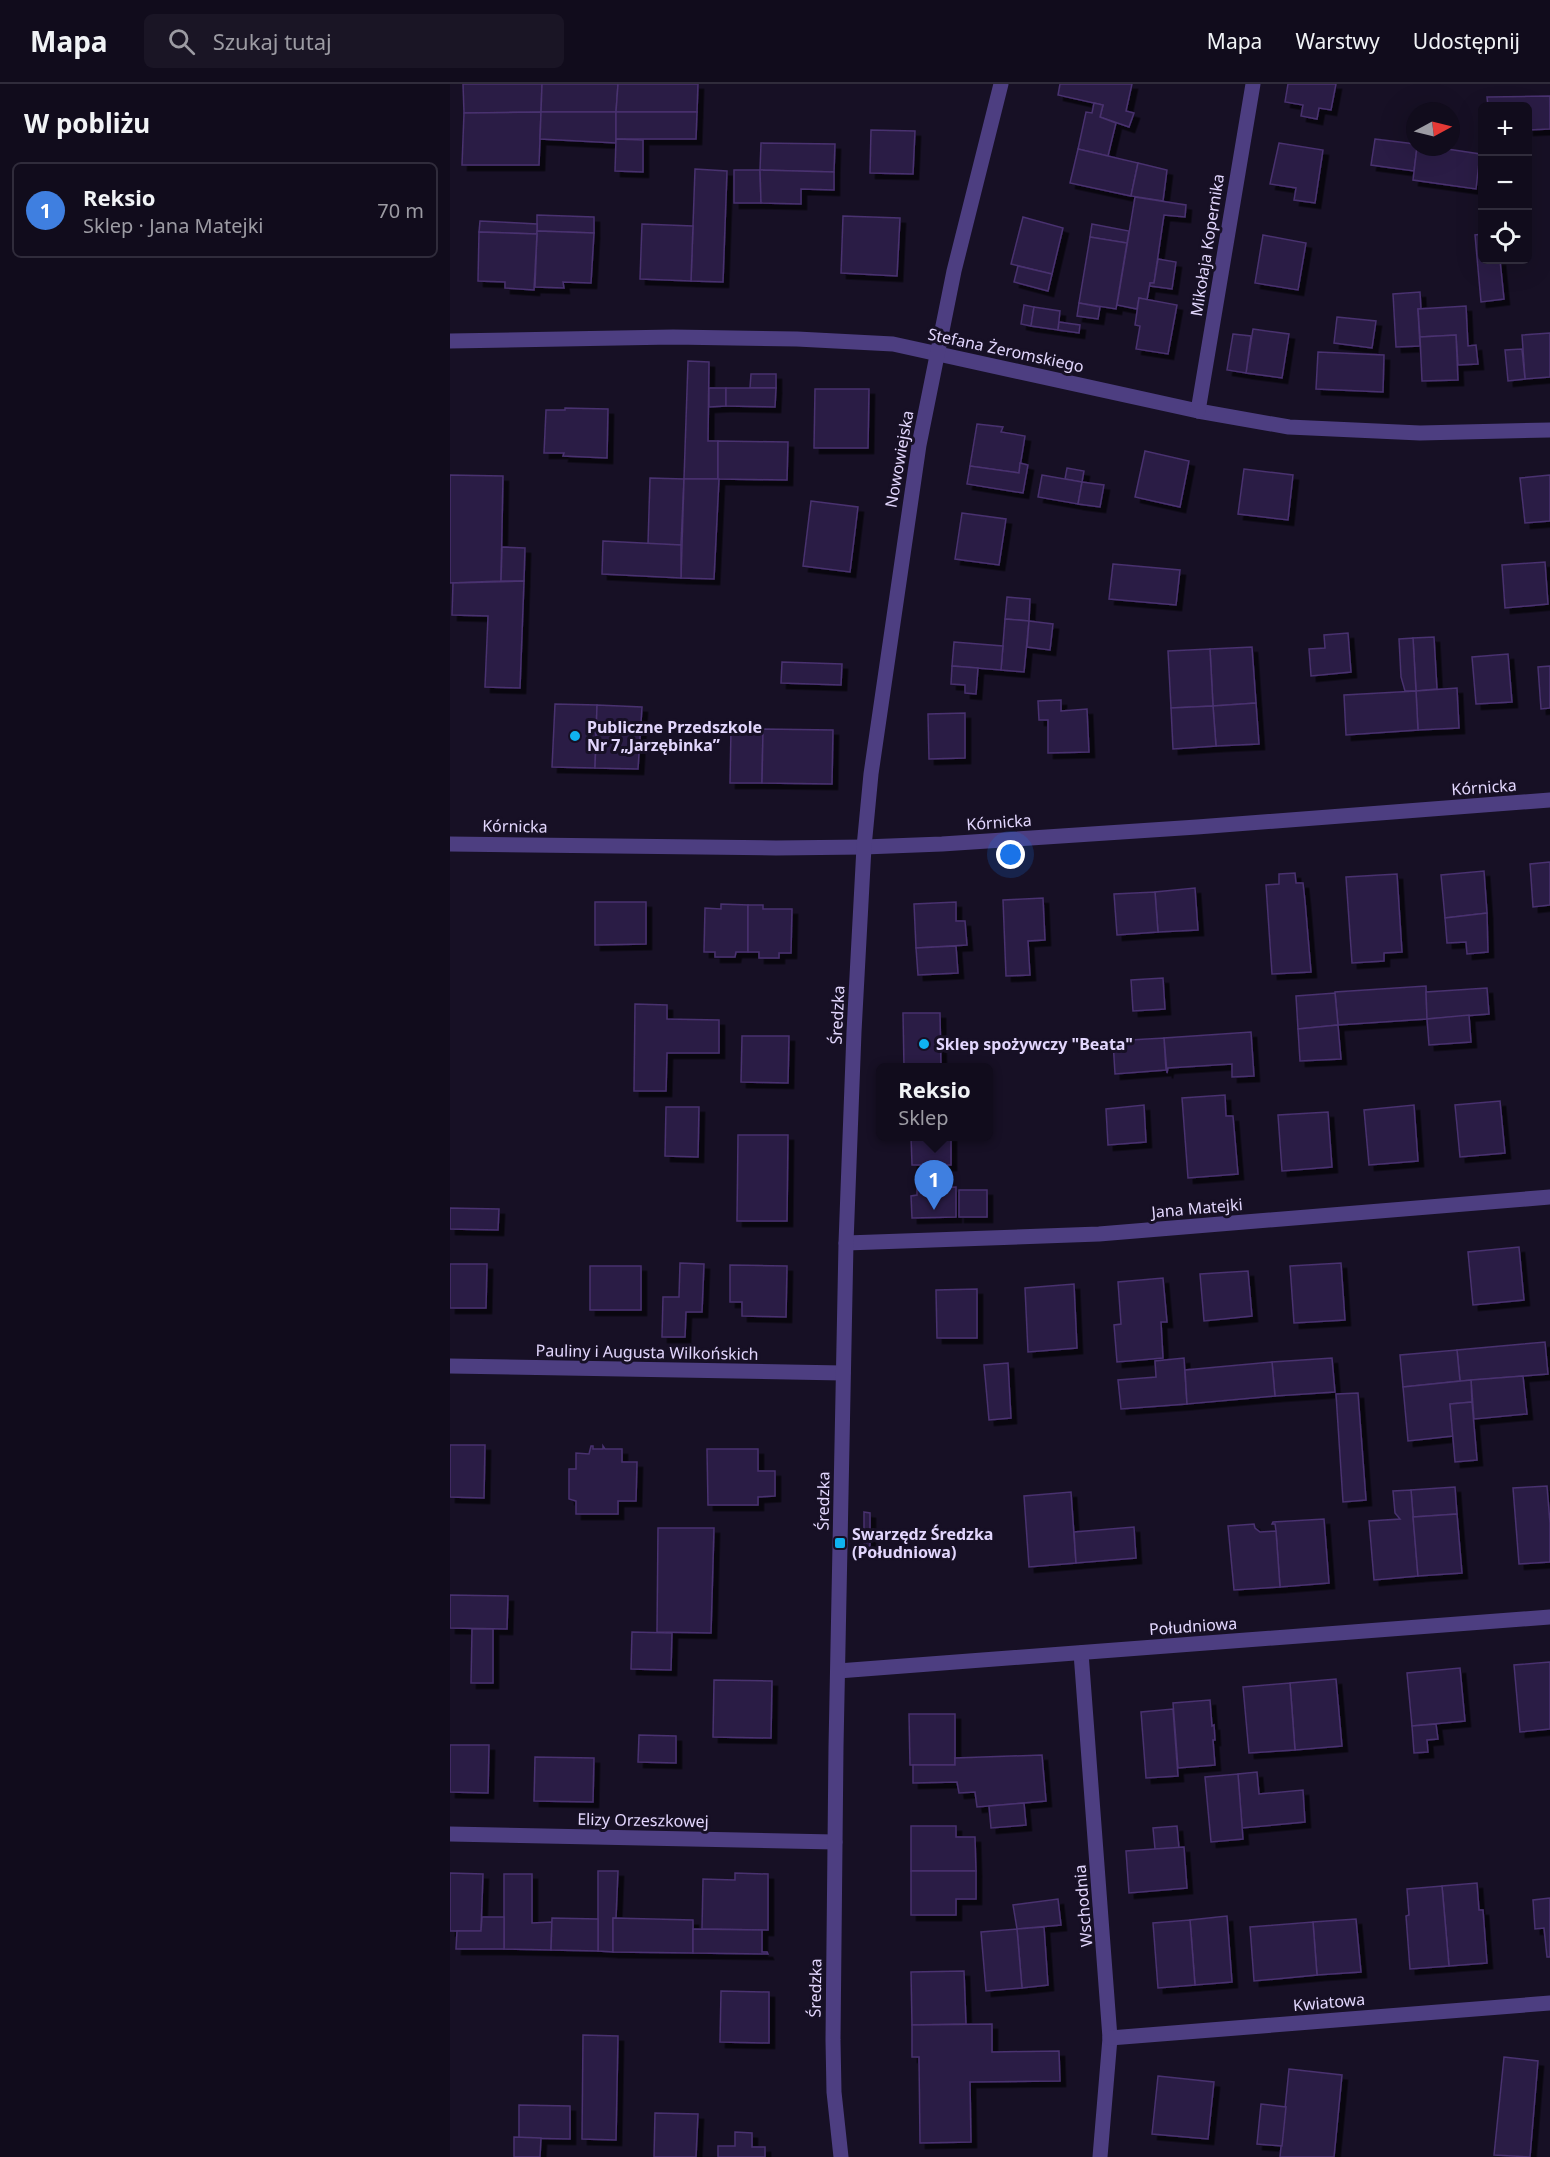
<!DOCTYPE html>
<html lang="pl">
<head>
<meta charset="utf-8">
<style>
  body { margin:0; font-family:"Noto Sans",sans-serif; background:#1a1525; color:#f1f3f6 }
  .controls { position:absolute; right:18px; top:18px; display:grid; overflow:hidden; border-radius:9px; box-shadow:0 6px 24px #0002 }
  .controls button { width:54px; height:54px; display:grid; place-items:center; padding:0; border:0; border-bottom:2px solid #302c3b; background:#110c1c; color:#f1f3f6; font:30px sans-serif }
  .compass { position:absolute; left:956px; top:18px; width:54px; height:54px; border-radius:50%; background:#110c1c; box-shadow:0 6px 24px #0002; rotate:83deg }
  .you { position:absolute; left:561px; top:771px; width:21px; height:21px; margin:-15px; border:4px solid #fff; border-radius:50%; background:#1a73e8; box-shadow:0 0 0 9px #1a73e833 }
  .badge { display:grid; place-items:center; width:39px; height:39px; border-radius:50%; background:#0b8043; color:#fff; font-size:20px; font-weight:700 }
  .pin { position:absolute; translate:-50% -50px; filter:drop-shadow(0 2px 3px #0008) }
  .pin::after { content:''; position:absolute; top:32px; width:21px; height:18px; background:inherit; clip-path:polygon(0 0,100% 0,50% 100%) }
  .popup { position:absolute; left:426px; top:979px; width:117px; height:78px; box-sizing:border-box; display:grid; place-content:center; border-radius:9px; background:#110c1c; filter:drop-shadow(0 2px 4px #0005); font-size:20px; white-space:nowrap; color:#9c9ba3 }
  .popup b { font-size:22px; color:#f1f3f6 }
  .popup::after { content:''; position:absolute; left:50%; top:100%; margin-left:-12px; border:12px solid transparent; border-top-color:#110c1c }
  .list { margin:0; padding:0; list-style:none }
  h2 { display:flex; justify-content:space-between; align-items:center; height:78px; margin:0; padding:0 24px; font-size:26px }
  h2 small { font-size:20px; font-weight:400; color:#9c9ba3 }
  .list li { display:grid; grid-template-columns:39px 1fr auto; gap:18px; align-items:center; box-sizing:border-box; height:96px; margin:0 12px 12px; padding:0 12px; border:2px solid #302c3b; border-radius:9px }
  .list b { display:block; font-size:22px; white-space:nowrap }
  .list p { margin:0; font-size:20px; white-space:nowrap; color:#9c9ba3 }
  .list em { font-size:20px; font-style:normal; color:#9c9ba3 }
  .icon { flex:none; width:33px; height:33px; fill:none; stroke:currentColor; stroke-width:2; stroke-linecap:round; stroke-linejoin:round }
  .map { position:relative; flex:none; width:1100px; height:2073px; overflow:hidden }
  header { display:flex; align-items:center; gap:36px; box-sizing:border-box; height:84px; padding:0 30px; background:#110c1c; border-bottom:2px solid #302c3b }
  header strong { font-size:28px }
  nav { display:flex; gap:33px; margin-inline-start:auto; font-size:21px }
  .search { width:420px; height:54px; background:#1a1525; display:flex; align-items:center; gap:15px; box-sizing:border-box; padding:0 21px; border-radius:9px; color:#9c9ba3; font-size:22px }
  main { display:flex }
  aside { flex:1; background:#110c1c }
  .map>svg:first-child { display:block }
</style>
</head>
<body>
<header>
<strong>Mapa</strong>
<div class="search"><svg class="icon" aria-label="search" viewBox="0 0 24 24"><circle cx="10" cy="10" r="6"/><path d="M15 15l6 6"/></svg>Szukaj tutaj</div>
<nav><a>Mapa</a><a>Warstwy</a><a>Udostępnij</a></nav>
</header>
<main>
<aside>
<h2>W pobliżu<small></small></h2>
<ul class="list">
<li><span class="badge" style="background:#3f7fe0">1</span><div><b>Reksio</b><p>Sklep · Jana Matejki</p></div><em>70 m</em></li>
</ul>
</aside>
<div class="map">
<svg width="1100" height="2073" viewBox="0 0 1100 2073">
  <defs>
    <filter id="shadow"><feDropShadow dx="5.5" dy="5.5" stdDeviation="0" flood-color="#0009"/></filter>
  </defs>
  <rect width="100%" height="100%" fill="#171025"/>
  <g fill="#2c1e44" stroke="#48316f" stroke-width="1.5" filter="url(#shadow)">
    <polygon points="13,0 92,0 91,28 14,29"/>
    <polygon points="92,0 168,0 166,28 91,28"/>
    <polygon points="168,0 248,0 247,28 166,28"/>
    <polygon points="610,0 682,0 676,27 684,29 679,43 650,33 653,21 608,11"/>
    <polygon points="838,0 886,0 881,26 869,24 867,35 851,32 853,21 835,18"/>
    <polygon points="1100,12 1100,45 1078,46 1078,22 1038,22 1037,13"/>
    <polygon points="644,19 653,21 650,33 666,39 658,72 628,65 636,28 642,29"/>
    <polygon points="91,28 89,81 12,81 14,29"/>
    <polygon points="91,28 166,28 166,59 90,55"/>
    <polygon points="166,28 247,28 246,55 166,55"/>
    <polygon points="421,46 465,47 463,90 420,89"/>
    <polygon points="166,55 193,56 193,88 165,87"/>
    <polygon points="925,55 965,60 965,63 967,63 964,87 921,81"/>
    <polygon points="311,59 385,60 384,88 310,86"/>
    <polygon points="829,59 873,66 865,119 844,116 846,104 820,100"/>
    <polygon points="967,63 984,63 1030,70 1026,105 963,96"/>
    <polygon points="628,65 688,79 681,112 620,99"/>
    <polygon points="688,79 717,86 713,117 681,112"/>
    <polygon points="245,85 277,87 273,198 241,197"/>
    <polygon points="284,86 310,86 311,119 284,119"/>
    <polygon points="310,86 384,88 384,106 351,105 351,120 311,119"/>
    <polygon points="685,113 736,121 735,133 714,131 704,199 700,199 697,216 689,214 687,225 667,221"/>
    <polygon points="87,131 144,133 144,149 87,147"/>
    <polygon points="393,132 450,134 447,192 391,189"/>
    <polygon points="573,133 613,144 602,190 561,180"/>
    <polygon points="30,137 87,140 87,150 29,148"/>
    <polygon points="192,140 243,142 241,197 190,195"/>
    <polygon points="642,140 679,147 677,159 640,153"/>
    <polygon points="87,147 144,149 141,199 113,198 114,204 85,203"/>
    <polygon points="29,148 87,150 84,206 55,204 55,198 28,197"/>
    <polygon points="1032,150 1032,176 1050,176 1054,215 1031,218 1025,151"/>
    <polygon points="813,151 856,159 848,206 805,199"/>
    <polygon points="640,153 677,159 666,225 629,219"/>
    <polygon points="708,175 726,178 722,205 700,202 700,199 704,199"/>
    <polygon points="568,182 602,190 598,207 564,198"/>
    <polygon points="970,208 971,225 968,225 970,262 946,263 943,210"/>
    <polygon points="689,214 727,221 718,270 686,265 690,242 685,241"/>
    <polygon points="629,219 650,223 648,235 627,232"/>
    <polygon points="574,221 584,223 581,242 571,240"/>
    <polygon points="1016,222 1018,262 1026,261 1028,280 1008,281 1006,251 970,253 968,225"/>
    <polygon points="584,223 610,227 608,246 581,242"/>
    <polygon points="887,233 926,237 922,264 884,259"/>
    <polygon points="609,238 630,241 629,249 608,246"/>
    <polygon points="803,245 839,250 832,294 796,289"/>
    <polygon points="1100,249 1100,293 1075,295 1072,251"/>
    <polygon points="783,250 801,252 796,289 777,286"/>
    <polygon points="1006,251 1008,296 972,297 970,253"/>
    <polygon points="1072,265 1075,295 1058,297 1055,266"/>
    <polygon points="868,268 934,271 933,308 866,305"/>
    <polygon points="238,277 259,278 258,357 268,357 268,395 234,395"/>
    <polygon points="301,290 326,290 326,304 300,304"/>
    <polygon points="259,304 276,304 276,322 259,323"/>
    <polygon points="276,304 326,304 325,323 276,322"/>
    <polygon points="365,305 419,305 418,364 364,364"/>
    <polygon points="115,324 158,325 157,374 113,372 114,369 94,369 96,326 115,326"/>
    <polygon points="527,340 553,343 551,348 575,352 569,389 520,382"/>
    <polygon points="268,357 338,358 337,396 268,395"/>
    <polygon points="695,367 739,377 730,423 685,413"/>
    <polygon points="570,379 578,381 573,409 517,400 520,382 569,389"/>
    <polygon points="617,384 634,387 632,398 615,395"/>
    <polygon points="794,385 843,391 838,436 788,430"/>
    <polygon points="0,391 53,392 51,497 0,499"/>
    <polygon points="592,391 632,398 628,420 588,413"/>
    <polygon points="1100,391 1100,437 1075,439 1070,394"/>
    <polygon points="200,394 234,395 231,461 198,460"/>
    <polygon points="234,395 269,395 264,495 231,494"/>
    <polygon points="632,398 654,401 650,423 628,420"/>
    <polygon points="361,417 408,423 400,488 353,482"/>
    <polygon points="512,429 556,435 549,481 505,475"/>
    <polygon points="153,457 231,461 231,494 152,490"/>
    <polygon points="52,463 75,464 74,497 51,497"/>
    <polygon points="1095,478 1098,520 1055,524 1052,481"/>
    <polygon points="663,480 730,486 726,521 659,515"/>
    <polygon points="74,497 70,604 35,603 38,532 2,531 3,499"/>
    <polygon points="557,513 580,515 579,537 555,535"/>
    <polygon points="555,535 579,537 574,588 551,586"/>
    <polygon points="579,537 603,540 600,566 577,563"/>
    <polygon points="898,549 901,588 861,592 859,565 875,564 874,551"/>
    <polygon points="984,553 987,605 966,607 963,554"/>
    <polygon points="963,554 966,607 955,607 951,593 949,555"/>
    <polygon points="504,558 553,562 551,586 502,582"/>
    <polygon points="802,563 806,619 763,622 760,565"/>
    <polygon points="760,565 763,622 721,624 718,567"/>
    <polygon points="1058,570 1062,618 1026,620 1022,573"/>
    <polygon points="332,578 392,580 391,601 331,599"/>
    <polygon points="502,582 528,584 526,610 515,609 515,601 501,600"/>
    <polygon points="1100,582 1100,624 1091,625 1088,583"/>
    <polygon points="1007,604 1009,644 968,646 966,607"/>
    <polygon points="966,607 968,646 896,651 894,611"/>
    <polygon points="611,616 611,627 637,625 639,668 598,669 598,636 589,636 588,617"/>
    <polygon points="806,619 809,660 766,662 763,622"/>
    <polygon points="105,620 147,621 145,684 102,683"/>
    <polygon points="147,621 192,623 188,685 145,684"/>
    <polygon points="763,622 766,662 723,665 721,624"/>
    <polygon points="515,629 515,674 479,675 478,630"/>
    <polygon points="281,645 313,645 312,699 280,699"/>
    <polygon points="313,645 383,646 382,700 312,699"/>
    <polygon points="1100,778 1100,821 1083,823 1080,780"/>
    <polygon points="1034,787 1037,829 995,834 991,791"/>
    <polygon points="845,789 846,799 853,799 855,817 861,888 822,890 816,801 829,800 829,790"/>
    <polygon points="947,790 952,868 934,869 934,877 902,879 896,793"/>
    <polygon points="745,804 748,846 708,848 705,808"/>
    <polygon points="705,808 708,848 667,851 664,810"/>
    <polygon points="593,814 595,856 578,857 580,891 556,892 553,816"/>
    <polygon points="145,818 196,818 196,860 145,861"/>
    <polygon points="506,818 506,837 515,837 517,861 466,864 464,820"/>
    <polygon points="271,820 298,821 298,868 286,868 285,873 265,873 265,868 254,868 255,824 271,825"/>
    <polygon points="298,821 313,821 313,825 342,825 341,869 329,869 329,874 309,874 309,868 298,868"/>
    <polygon points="1037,829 1038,868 1017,870 1016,858 997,859 995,834"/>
    <polygon points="506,862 508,889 468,891 466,864"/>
    <polygon points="713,894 715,925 683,927 681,896"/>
    <polygon points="976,902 977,935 888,941 885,908"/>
    <polygon points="1037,904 1039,930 977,935 976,908"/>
    <polygon points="885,909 888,941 848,945 846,912"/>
    <polygon points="185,920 217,921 217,935 269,936 269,969 217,969 216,1007 184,1007"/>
    <polygon points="453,929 490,929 491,984 454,984"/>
    <polygon points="1019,931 1021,958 979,961 977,935"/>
    <polygon points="888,941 891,975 850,977 848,945"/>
    <polygon points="801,948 804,992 782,993 782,980 718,984 717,989 714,954"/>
    <polygon points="292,952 339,952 338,999 291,998"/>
    <polygon points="714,954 716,986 665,990 663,957"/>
    <polygon points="775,1011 776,1032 783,1032 788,1090 738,1094 732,1014"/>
    <polygon points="1050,1017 1055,1069 1010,1073 1005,1021"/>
    <polygon points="694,1021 696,1058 658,1061 656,1025"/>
    <polygon points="964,1021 968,1077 919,1081 914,1026"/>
    <polygon points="216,1023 249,1023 248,1073 215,1072"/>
    <polygon points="878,1028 882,1083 832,1087 828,1031"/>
    <polygon points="288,1051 338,1051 337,1137 287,1137"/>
    <polygon points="461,1052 501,1052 501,1081 462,1081"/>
    <polygon points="506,1103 506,1133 462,1134 461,1112 467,1111 467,1104"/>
    <rect x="509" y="1106" width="28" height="27"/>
    <polygon points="0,1124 49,1125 48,1146 0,1145"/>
    <polygon points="1069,1163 1074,1216 1023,1221 1018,1168"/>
    <polygon points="230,1179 254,1180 252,1228 236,1228 235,1253 212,1253 213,1213 229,1213"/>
    <polygon points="891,1179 895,1236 844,1239 840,1182"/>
    <polygon points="0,1180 37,1180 36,1224 0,1224"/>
    <polygon points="280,1181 337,1182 336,1233 292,1232 292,1218 280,1218"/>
    <rect x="140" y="1182" width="51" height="44"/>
    <polygon points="798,1187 802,1232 754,1237 750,1190"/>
    <polygon points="713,1194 717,1238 711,1238 713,1274 667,1278 664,1241 671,1240 668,1198"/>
    <polygon points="624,1200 627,1264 578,1268 575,1204"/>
    <polygon points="527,1205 527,1254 487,1254 486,1206"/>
    <polygon points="1095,1258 1098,1290 1010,1297 1007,1266"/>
    <polygon points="1007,1266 1010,1297 953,1303 950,1271"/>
    <polygon points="734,1274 737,1320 671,1325 668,1296 706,1293 705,1277"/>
    <polygon points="882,1274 885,1308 825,1312 822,1278"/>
    <polygon points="822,1278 825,1312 737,1320 735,1286"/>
    <polygon points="558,1279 561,1334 539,1336 534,1281"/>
    <polygon points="1073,1292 1077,1330 1024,1335 1021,1296"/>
    <polygon points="1021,1296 1022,1318 1000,1320 1003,1352 958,1357 953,1303"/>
    <polygon points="908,1309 916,1416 893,1418 886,1310"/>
    <polygon points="1022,1318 1027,1376 1005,1378 1000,1320"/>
    <polygon points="0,1361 35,1361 34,1414 0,1413"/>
    <polygon points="141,1362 143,1362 143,1365 153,1365 153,1362 155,1365 172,1365 172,1378 187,1378 186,1417 168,1417 168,1430 126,1430 126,1417 119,1415 119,1385 126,1385 126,1369 139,1370"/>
    <polygon points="257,1365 308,1365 308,1387 325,1387 325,1412 308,1413 308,1421 258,1421"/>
    <polygon points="1097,1402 1100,1439 1100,1478 1069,1480 1063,1404"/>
    <polygon points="1005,1403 1007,1430 963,1433 961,1406"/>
    <polygon points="961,1406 968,1492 924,1496 919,1437 950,1435 945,1429 943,1407"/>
    <polygon points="621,1408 626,1479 579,1483 574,1412"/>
    <polygon points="414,1428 420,1429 420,1462 414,1463"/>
    <polygon points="1007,1430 1012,1489 968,1492 963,1433"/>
    <polygon points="874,1435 879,1499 830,1503 826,1447 825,1440 822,1440 823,1438"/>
    <polygon points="804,1440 805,1444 810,1448 826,1447 830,1503 784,1506 778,1442"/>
    <polygon points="684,1443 686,1474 626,1479 624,1448"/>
    <polygon points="208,1444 264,1444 261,1549 207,1548"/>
    <polygon points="0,1511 58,1512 57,1545 0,1544"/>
    <polygon points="22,1545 43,1545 43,1599 21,1599"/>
    <polygon points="182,1548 222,1549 221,1586 181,1585"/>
    <polygon points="1100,1578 1100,1645 1070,1648 1064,1581"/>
    <polygon points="1010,1584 1015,1637 962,1642 957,1589"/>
    <polygon points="886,1595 892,1662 845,1666 840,1599"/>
    <polygon points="264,1596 322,1597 321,1654 263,1653"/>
    <polygon points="840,1599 845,1666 799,1669 793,1603"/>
    <polygon points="760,1616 762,1642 764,1641 765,1656 763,1656 765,1681 728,1684 723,1619"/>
    <polygon points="723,1625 728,1692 696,1694 691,1628"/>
    <polygon points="459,1630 505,1630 505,1681 460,1681"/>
    <polygon points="986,1640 988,1655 977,1656 978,1668 964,1669 962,1642"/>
    <polygon points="189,1651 226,1652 226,1679 188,1678"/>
    <polygon points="0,1661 39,1661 38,1709 0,1708"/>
    <polygon points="592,1671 596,1717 527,1723 525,1708 509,1709 507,1698 463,1699 463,1681 505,1681 505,1674"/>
    <polygon points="85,1673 144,1674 143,1718 84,1717"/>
    <polygon points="807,1688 809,1710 853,1706 855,1738 792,1744 788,1690"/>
    <polygon points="788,1690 793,1755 761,1758 755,1693"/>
    <polygon points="574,1719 576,1741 541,1744 539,1722"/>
    <polygon points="461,1742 506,1742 506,1753 525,1753 526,1787 461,1787"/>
    <polygon points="727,1742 729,1764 705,1765 703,1744"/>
    <polygon points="734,1763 737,1804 679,1809 676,1767"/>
    <polygon points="148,1787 168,1787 166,1834 163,1834 163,1868 148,1867"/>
    <polygon points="461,1787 526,1787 526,1815 506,1815 506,1831 461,1831"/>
    <polygon points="0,1789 33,1790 31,1847 0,1847"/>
    <polygon points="285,1789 318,1790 318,1846 252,1845 253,1795 285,1796"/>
    <polygon points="54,1790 82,1790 82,1839 102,1838 101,1866 54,1865"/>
    <polygon points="1027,1799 1029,1826 1033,1826 1037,1879 999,1882 992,1802"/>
    <polygon points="992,1802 999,1882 960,1885 956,1832 959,1831 957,1805"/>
    <polygon points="1100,1814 1100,1873 1097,1873 1094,1844 1085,1845 1083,1816"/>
    <polygon points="608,1815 611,1841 567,1845 563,1821"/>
    <polygon points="777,1832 782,1898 745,1901 740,1836"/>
    <polygon points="32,1833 54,1833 54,1865 6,1865 7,1847 31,1847"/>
    <polygon points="102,1834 148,1835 148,1867 101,1866"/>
    <polygon points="163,1834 243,1836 243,1869 163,1868"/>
    <polygon points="906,1835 911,1888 867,1891 863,1838"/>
    <polygon points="740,1836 745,1901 708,1904 703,1839"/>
    <polygon points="863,1838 867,1891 804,1897 800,1843"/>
    <polygon points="594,1843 598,1901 572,1904 567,1845"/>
    <polygon points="243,1845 312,1846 312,1868 317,1868 318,1870 243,1869"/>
    <polygon points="567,1845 572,1904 536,1907 531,1848"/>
    <polygon points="514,1887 516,1940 462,1941 461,1888"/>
    <polygon points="271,1907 319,1908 319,1959 270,1958"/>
    <polygon points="542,1940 542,1968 609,1967 610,1997 520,1998 521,2058 470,2059 469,1973 462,1973 462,1941"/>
    <polygon points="133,1951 168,1952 166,2056 132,2055"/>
    <polygon points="1054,1973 1088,1977 1080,2073 1044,2071"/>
    <polygon points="839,1985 892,1991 884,2073 830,2073"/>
    <polygon points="708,1992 764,1998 758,2055 702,2050"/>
    <polygon points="811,2020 836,2023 832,2062 807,2060"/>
    <polygon points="69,2021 120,2022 120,2055 69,2054"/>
    <polygon points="205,2029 248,2030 246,2073 204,2073"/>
    <polygon points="285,2048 302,2049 302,2063 315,2063 315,2073 268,2073 268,2062 285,2062"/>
    <polygon points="64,2053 91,2054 90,2073 64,2073"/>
  </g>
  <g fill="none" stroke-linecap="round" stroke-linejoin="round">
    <g stroke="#4d3e81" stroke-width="15">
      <polyline points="0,257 223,253 347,255 443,260 748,327 839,343 970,349 1100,346"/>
      <polyline points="748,327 803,0"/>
      <polyline points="414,763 492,760 747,743 1100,716"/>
      <polyline points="396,1159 649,1150 1100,1113"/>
      <polyline points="0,1282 393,1289"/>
      <polyline points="631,1569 660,1954 650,2073"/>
      <polyline points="388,1587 1100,1533"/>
      <polyline points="0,1750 385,1758"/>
      <polyline points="660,1954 1100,1919"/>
    </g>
    <g stroke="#4d3e81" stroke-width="15">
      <polyline points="0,760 326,764 414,763"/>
      <polyline points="391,2073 384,2008 383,1956 386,1663 396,1159 404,948 414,763 421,690 469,361 504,187 551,0"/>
    </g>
  </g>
  <g fill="#0fb2f0" stroke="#171025" stroke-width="2">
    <circle cx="125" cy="652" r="6"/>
    <circle cx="474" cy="960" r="6"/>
    <rect x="384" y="1453" width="12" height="12" rx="3"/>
  </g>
  <g text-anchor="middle" stroke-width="6" stroke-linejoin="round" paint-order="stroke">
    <g font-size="16" fill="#e2d6fd" stroke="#171025">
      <text transform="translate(757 161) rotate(-81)" y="6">Mikołaja Kopernika</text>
      <text transform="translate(556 266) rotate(12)" y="6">Stefana Żeromskiego</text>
      <text transform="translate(449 375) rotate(-80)" y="6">Nowowiejska</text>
      <text transform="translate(1034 703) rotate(-4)" y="6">Kórnicka</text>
      <text transform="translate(549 738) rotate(-4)" y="6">Kórnicka</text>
      <text transform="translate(65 742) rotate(1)" y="6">Kórnicka</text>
      <text transform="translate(387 931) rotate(-87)" y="6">Średzka</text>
      <text transform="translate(747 1124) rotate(-5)" y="6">Jana Matejki</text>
      <text transform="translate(197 1268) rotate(1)" y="6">Pauliny i Augusta Wilkońskich</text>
      <text transform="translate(373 1417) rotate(-89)" y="6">Średzka</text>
      <text transform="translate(743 1542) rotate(-4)" y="6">Południowa</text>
      <text transform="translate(193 1736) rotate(1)" y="6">Elizy Orzeszkowej</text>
      <text transform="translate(633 1822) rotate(-95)" y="6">Wschodnia</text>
      <text transform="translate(365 1904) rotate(-89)" y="6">Średzka</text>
      <text transform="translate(879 1918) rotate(-5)" y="6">Kwiatowa</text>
    </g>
    <g font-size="16" font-weight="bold" fill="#e2d6fd" stroke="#171025" text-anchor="start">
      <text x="137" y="649">Publiczne Przedszkole<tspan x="137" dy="18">Nr 7„Jarzębinka”</tspan></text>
      <text x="486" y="966">Sklep spożywczy "Beata"</text>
      <text x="402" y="1456">Swarzędz Średzka<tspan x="402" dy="18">(Południowa)</tspan></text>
    </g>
  </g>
</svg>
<div class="controls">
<button>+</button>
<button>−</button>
<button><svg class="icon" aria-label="locate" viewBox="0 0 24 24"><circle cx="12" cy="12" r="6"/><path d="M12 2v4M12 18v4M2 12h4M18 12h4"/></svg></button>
</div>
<svg class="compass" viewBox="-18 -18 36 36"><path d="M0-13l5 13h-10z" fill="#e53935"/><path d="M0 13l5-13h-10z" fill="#9c9ba3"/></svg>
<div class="you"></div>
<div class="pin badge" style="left:484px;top:1126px;background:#3f7fe0">1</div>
<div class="popup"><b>Reksio</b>Sklep</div>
</div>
</main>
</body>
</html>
